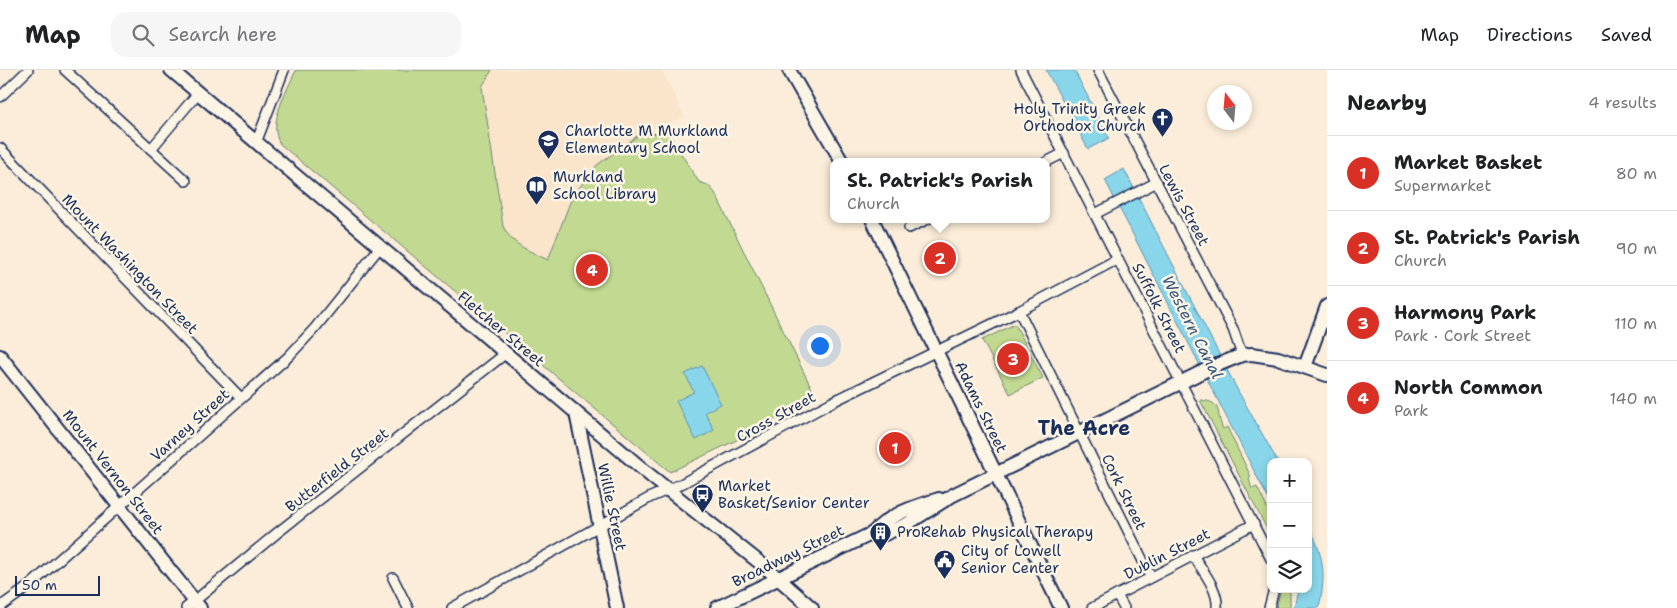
<!DOCTYPE html>
<html lang="en">
<head>
<meta charset="utf-8">
<style>
  body { margin:0; font-family:"Shantell Sans",sans-serif; background:#f6f6f6; color:#202124 }
  .controls { position:absolute; right:15px; bottom:15px; display:grid; overflow:hidden; border-radius:10px; box-shadow:0 2px 8px #0003 }
  .controls button { width:45px; height:45px; display:grid; place-items:center; padding:0; border:0; border-bottom:1px solid #e0e0e0; background:#fff; color:#202124; font:25px sans-serif }
  .compass { position:absolute; left:1207px; top:15px; width:45px; height:45px; border-radius:50%; background:#fff; box-shadow:0 2px 8px #0003; rotate:344deg }
  .scale { position:absolute; left:15px; bottom:12px; width:85px; box-sizing:border-box; padding-left:5px; border:2px solid #1b2f5e; border-top:0; font-size:14px; line-height:18px; white-space:nowrap; color:#1b2f5e; -webkit-text-stroke:4px #fcf5e5; paint-order:stroke }
  .you { position:absolute; left:819px; top:275px; width:18px; height:18px; margin:-12px; border:4px solid #fff; border-radius:50%; background:#1a73e8; box-shadow:0 0 0 8px #1a73e833 }
  .badge { display:grid; place-items:center; width:32px; height:32px; border-radius:50%; background:#d93025; color:#fff; font-size:16px; font-weight:700 }
  .pin { position:absolute; translate:-50% -50%; border:2px solid #fff; box-shadow:0 1px 5px #0006 }
  .popup { position:absolute; left:830px; top:88px; width:220px; height:65px; box-sizing:border-box; display:grid; place-content:center; border-radius:10px; background:#fff; filter:drop-shadow(0 1px 4px #0005); font-size:16px; white-space:nowrap; color:#757577 }
  .popup b { font-size:19px; color:#202124 }
  .popup::after { content:''; position:absolute; left:50%; top:100%; margin-left:-10px; border:10px solid transparent; border-top-color:#fff }
  .list { margin:0; padding:0; list-style:none }
  h2 { display:flex; justify-content:space-between; align-items:center; height:65px; margin:0; padding:0 20px; font-size:21px }
  h2 small { font-size:16px; font-weight:400; color:#757577 }
  .list li { display:grid; grid-template-columns:32px 1fr auto; gap:15px; align-items:center; box-sizing:border-box; height:75px; padding:0 20px; border-top:1px solid #e0e0e0 }
  .list b { display:block; font-size:19px; white-space:nowrap }
  .list p { margin:0; font-size:16px; white-space:nowrap; color:#757577 }
  .list em { font-size:16px; font-style:normal; color:#757577 }
  .icon { flex:none; width:28px; height:28px; fill:none; stroke:currentColor; stroke-width:2; stroke-linecap:round; stroke-linejoin:round }
  .map { position:relative; flex:none; width:1327px; height:538px; overflow:hidden }
  header { display:flex; align-items:center; gap:30px; box-sizing:border-box; height:70px; padding:0 25px; background:#fff; border-bottom:1px solid #e0e0e0 }
  header strong { font-size:24px }
  nav { display:flex; gap:28px; margin-inline-start:auto; font-size:18px }
  .search { width:350px; height:45px; background:#f6f6f6; display:flex; align-items:center; gap:12px; box-sizing:border-box; padding:0 18px; border-radius:15px; color:#757577; font-size:19px }
  main { display:flex }
  aside { flex:1; background:#fff }
  .map>svg:first-child { display:block }
</style>
</head>
<body>
<header>
<strong>Map</strong>
<div class="search"><svg class="icon" aria-label="search" viewBox="0 0 24 24"><circle cx="10" cy="10" r="6"/><path d="M15 15l6 6"/></svg>Search here</div>
<nav><a>Map</a><a>Directions</a><a>Saved</a></nav>
</header>
<main>
<div class="map">
<svg width="1327" height="538" viewBox="0 0 1327 538">
  <rect width="100%" height="100%" fill="#fbedd9"/>
  <filter id="ink" filterUnits="userSpaceOnUse"><feTurbulence type="fractalNoise" baseFrequency=".02" numOctaves="2"/><feDisplacementMap in="SourceGraphic" scale="10" xChannelSelector="R" yChannelSelector="G"/><feConvolveMatrix kernelMatrix="1 2 1 2 8 2 1 2 1" color-interpolation-filters="sRGB"/></filter>
  <g filter="url(#ink)">
    <polygon fill="#fae4ca" points="492,0 662,0 684,47 640,64 597,95 581,115 548,190 519,176 507,165 503,156 482,17"/>
    <g fill="#c1d990" stroke="#6e8477">
      <path d="M296,0H492L482,17L503,156C511,175 530,181 548,190L572,127L597,95L640,64L668,63L699,112L708,115L715,123L816,327L741,368L670,402L280,74C267,53 287,21 296,0Z"/>
      <polygon points="1015,254 1043,308 1010,324 982,270"/>
      <path d="M1200,330C1224,332 1215,342 1223,359L1227,357L1251,407L1249,409L1252,419L1257,417L1271,446V467Z"/>
      <polygon points="1281,519 1290,519 1290,538 1276,538"/>
    </g>
    <g fill="#89d5ea" stroke="#5d93b2">
      <polygon points="1046,0 1074,0 1109,68 1088,79"/>
      <polygon points="1124,99 1238,321 1278,392 1271,392 1271,434 1105,110"/>
      <polygon points="702,296 721,334 705,342 714,360 696,370 676,331 694,322 685,304"/>
      <path d="M1308,453C1323,486 1327,501 1319,538H1294L1298,519H1308Z"/>
    </g>
    <g fill="none" stroke-linecap="round" stroke-linejoin="round">
      <defs>
        <g id="street">
          <polyline points="65,0 151,79 198,23"/>
          <polyline points="1021,0 1271,489"/>
          <polyline points="1098,0 1233,259 1242,285"/>
          <polyline points="0,27 28,0"/>
          <polyline points="256,73 284,0"/>
          <polyline points="0,78 241,328"/>
          <polyline points="151,79 186,111"/>
          <polyline points="1046,92 1064,83"/>
          <polyline points="1095,144 1157,112"/>
          <polyline points="909,158 928,149"/>
          <polyline points="1019,241 1151,507"/>
          <path d="M1193,485C1202,500 1219,520 1217,538"/>
          <polyline points="393,508 408,538"/>
          <polyline points="1117,525 1124,538"/>
          <polyline points="0,537 28,517 288,287 315,258 380,177"/>
          <polyline points="186,538 277,463 505,284"/>
          <polyline points="452,538 651,427 681,414 832,332 1019,241 1118,189"/>
          <polyline points="1092,538 1254,454"/>
          <polyline points="1269,538 1274,519"/>
        </g>
        <g id="secondary">
          <polyline points="171,0 652,407 764,496 812,538"/>
          <polyline points="789,0 842,92"/>
          <polyline points="872,149 1061,538"/>
          <polyline points="0,286 200,538"/>
          <polyline points="1305,297 1327,236"/>
          <polyline points="576,343 617,538"/>
          <polyline points="873,463 885,464 907,454 953,425 1210,298 1242,285 1252,284 1278,288 1327,305"/>
          <path d="M717,538L873,463C889,444 916,436 939,429"/>
        </g>
      </defs>
      <use href="#street" stroke="#1b2f5e" stroke-width="12"/>
      <use href="#secondary" stroke="#1b2f5e" stroke-width="16"/>
      <use href="#street" stroke="#fcf5e5" stroke-width="9"/>
      <use href="#secondary" stroke="#fcf5e5" stroke-width="12"/>
    </g>
  </g>
  <defs>
    <symbol id="church-pin" viewBox="-11 -11 22 30"><path d="M0 17L-7.5 6A9.5 9.5 0 1 1 7.5 6Z" fill="#1b2f5e" stroke="#fcf5e5"/><path d="M-1.2-6h2.4v3.5h3.3v2.4h-3.3V6h-2.4V-.1h-3.3v-2.4h3.3Z" fill="#fff"/></symbol>
    <symbol id="school-pin" viewBox="-11 -11 22 30"><path d="M0 17L-7.5 6A9.5 9.5 0 1 1 7.5 6Z" fill="#1b2f5e" stroke="#fcf5e5"/><path d="M0-5L7-2L0 1L-7-2ZM-4 1L0 2.5L4 1V4Q0 6-4 4Z" fill="#fff"/></symbol>
    <symbol id="library-pin" viewBox="-11 -11 22 30"><path d="M0 17L-7.5 6A9.5 9.5 0 1 1 7.5 6Z" fill="#1b2f5e" stroke="#fcf5e5"/><path d="M-6-4Q-3-5.5-.7-3.5V5Q-3 3-6 4ZM6-4Q3-5.5 .7-3.5V5Q3 3 6 4Z" fill="#fff"/></symbol>
    <symbol id="bus-pin" viewBox="-11 -11 22 30"><path d="M0 17L-7.5 6A9.5 9.5 0 1 1 7.5 6Z" fill="#1b2f5e" stroke="#fcf5e5"/><path d="M-5-6H5V4H4V6H2V4H-2V6H-4V4H-5ZM-3.5-4V0h7V-4ZM-3.5 1.2v1.5H-2V1.2ZM2 1.2v1.5H3.5V1.2Z" fill="#fff"/></symbol>
    <symbol id="building-pin" viewBox="-11 -11 22 30"><path d="M0 17L-7.5 6A9.5 9.5 0 1 1 7.5 6Z" fill="#1b2f5e" stroke="#fcf5e5"/><path d="M-4-6H4V6H1V3H-1V6H-4ZM-2.5-4.3h1.7v1.8h-1.7ZM.8-4.3h1.7v1.8H.8ZM-2.5-1h1.7V.8h-1.7ZM.8-1h1.7V.8H.8Z" fill="#fff"/></symbol>
    <symbol id="civic-pin" viewBox="-11 -11 22 30"><path d="M0 17L-7.5 6A9.5 9.5 0 1 1 7.5 6Z" fill="#1b2f5e" stroke="#fcf5e5"/><path d="M-.6-6.5H3V-4.5H.6V-3L4-1V1h2V6H-6V1h2V-1L-.6-3ZM-1.2 2.5V6h2.4V2.5Z" fill="#fff"/></symbol>
  </defs>
  <g fill-rule="evenodd">
    <use href="#church-pin" x="1150" y="36" width="25" height="34"/>
    <use href="#school-pin" x="536" y="58" width="25" height="34"/>
    <use href="#library-pin" x="524" y="104" width="25" height="34"/>
    <use href="#bus-pin" x="690" y="412" width="25" height="34"/>
    <use href="#building-pin" x="868" y="450" width="25" height="34"/>
    <use href="#civic-pin" x="932" y="478" width="25" height="34"/>
  </g>
  <g text-anchor="middle" stroke-width="5" stroke-linejoin="round" paint-order="stroke">
    <g font-size="15" fill="#1b2f5e" stroke="#fcf5e5" text-anchor="start">
      <text x="1146" y="44" text-anchor="end">Holy Trinity Greek<tspan x="1146" dy="17">Orthodox Church</tspan></text>
      <text x="565" y="66">Charlotte M Murkland<tspan x="565" dy="17">Elementary School</tspan></text>
      <text x="553" y="112">Murkland<tspan x="553" dy="17">School Library</tspan></text>
      <text x="718" y="421">Market<tspan x="718" dy="17">Basket/Senior Center</tspan></text>
      <text x="897" y="467">ProRehab Physical Therapy</text>
      <text x="961" y="486">City of Lowell<tspan x="961" dy="17">Senior Center</tspan></text>
    </g>
    <g font-size="15" fill="#1b2f5e" stroke="#fcf5e5">
      <text transform="translate(1184 135) rotate(62)" y="5">Lewis Street</text>
      <text transform="translate(130 194) rotate(46)" y="5">Mount Washington Street</text>
      <text transform="translate(1159 238) rotate(63)" y="5">Suffolk Street</text>
      <text transform="translate(501 259) rotate(40)" y="5">Fletcher Street</text>
      <text transform="translate(981 337) rotate(64)" y="5">Adams Street</text>
      <text transform="translate(776 347) rotate(-29)" y="5">Cross Street</text>
      <text transform="translate(190 355) rotate(-42)" y="5">Varney Street</text>
      <text transform="translate(337 400) rotate(-38)" y="5">Butterfield Street</text>
      <text transform="translate(113 402) rotate(52)" y="5">Mount Vernon Street</text>
      <text transform="translate(1124 422) rotate(64)" y="5">Cork Street</text>
      <text transform="translate(612 437) rotate(78)" y="5">Willie Street</text>
      <text transform="translate(1167 484) rotate(-27)" y="5">Dublin Street</text>
      <text transform="translate(788 486) rotate(-26)" y="5">Broadway Street</text>
    </g>
    <g font-size="16" font-style="italic" fill="#365881" stroke="#fcf5e5">
      <text transform="translate(1193 257) rotate(63)" y="6">Western Canal</text>
    </g>
    <g font-size="20" font-weight="bold" fill="#1b2f5e" stroke="#fcf5e5">
      <text x="1084" y="365">The Acre</text>
    </g>
  </g>
</svg>
<div class="controls">
<button>+</button>
<button>−</button>
<button><svg class="icon" aria-label="layers" viewBox="0 0 24 24"><path d="M12 4l9 5-9 5-9-5zM3 14l9 5 9-5"/></svg></button>
</div>
<svg class="compass" viewBox="-18 -18 36 36"><path d="M0-13l5 13h-10z" fill="#e53935"/><path d="M0 13l5-13h-10z" fill="#757577"/></svg>
<div class="scale">50 m</div>
<div class="you"></div>
<div class="pin badge" style="left:895px;top:378px">1</div>
<div class="pin badge" style="left:940px;top:188px">2</div>
<div class="popup"><b>St. Patrick's Parish</b>Church</div>
<div class="pin badge" style="left:1013px;top:289px">3</div>
<div class="pin badge" style="left:592px;top:200px">4</div>
</div>
<aside>
<h2>Nearby<small>4 results</small></h2>
<ul class="list">
<li><span class="badge">1</span><div><b>Market Basket</b><p>Supermarket</p></div><em>80 m</em></li>
<li><span class="badge">2</span><div><b>St. Patrick's Parish</b><p>Church</p></div><em>90 m</em></li>
<li><span class="badge">3</span><div><b>Harmony Park</b><p>Park · Cork Street</p></div><em>110 m</em></li>
<li><span class="badge">4</span><div><b>North Common</b><p>Park</p></div><em>140 m</em></li>
</ul>
</aside>
</main>
</body>
</html>
